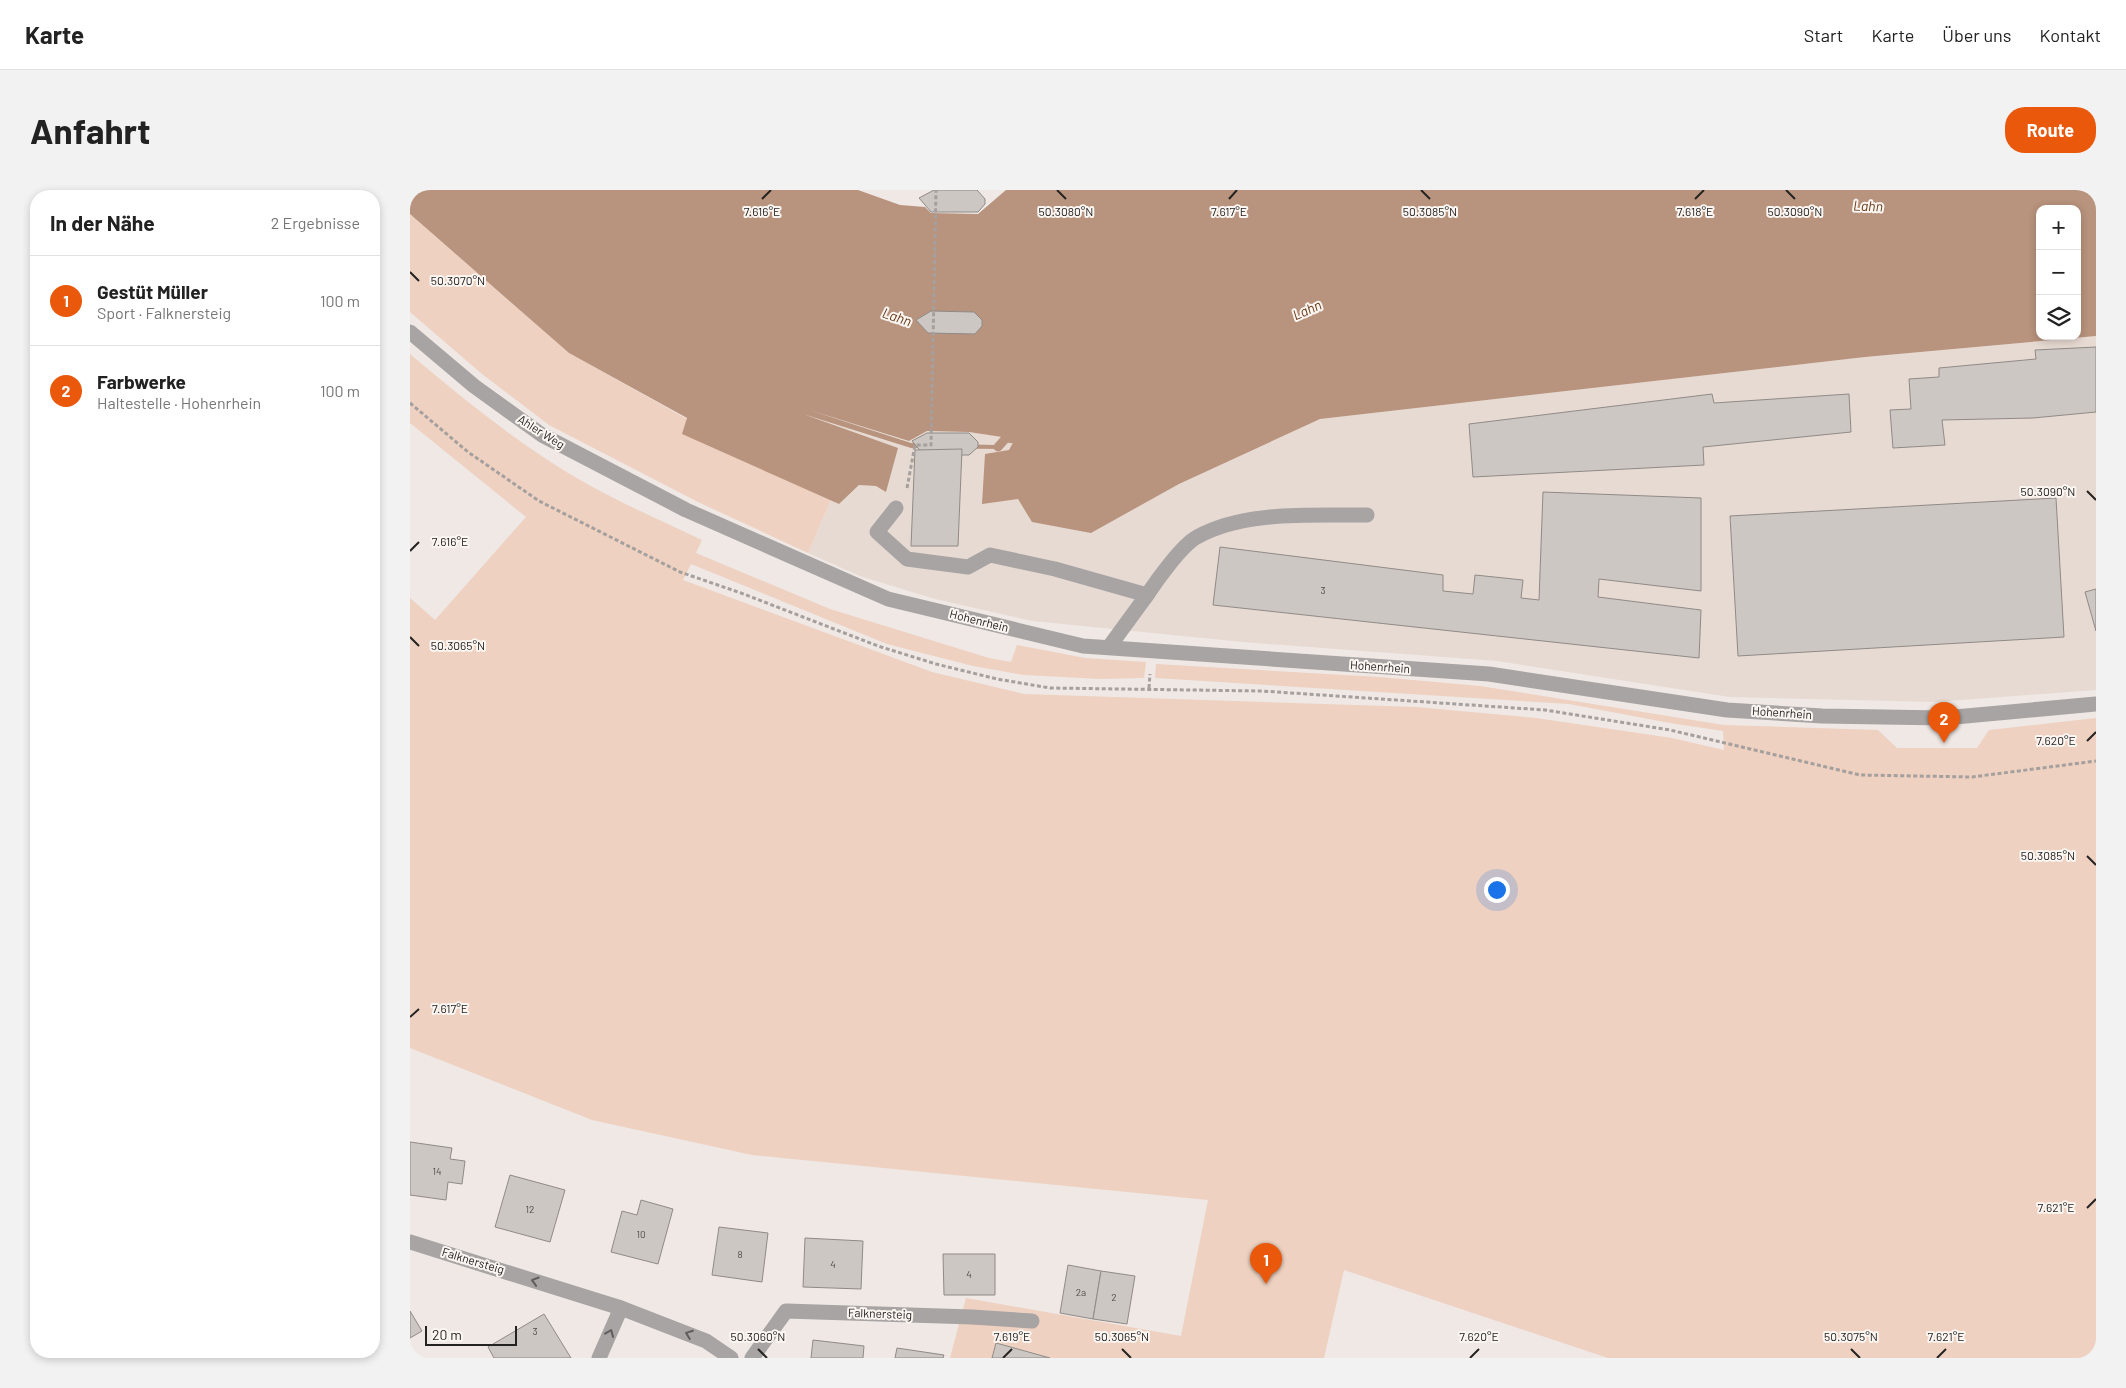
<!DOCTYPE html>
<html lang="de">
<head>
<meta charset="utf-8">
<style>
  body { margin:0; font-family:Barlow,sans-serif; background:#f2f2f2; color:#222 }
  .controls { position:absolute; right:15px; top:15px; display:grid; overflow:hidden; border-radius:10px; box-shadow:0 2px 8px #0003 }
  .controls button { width:45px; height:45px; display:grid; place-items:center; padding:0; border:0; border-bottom:1px solid #e0e0e0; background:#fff; color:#222; font:25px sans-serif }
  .scale { position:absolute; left:15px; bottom:12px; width:92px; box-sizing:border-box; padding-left:5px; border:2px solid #252322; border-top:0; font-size:14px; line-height:18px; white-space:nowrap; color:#252322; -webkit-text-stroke:4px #fcf6f2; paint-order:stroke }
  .you { position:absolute; left:1086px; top:699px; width:18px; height:18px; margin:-12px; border:4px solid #fff; border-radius:50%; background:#1a73e8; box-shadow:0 0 0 8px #1a73e833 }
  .badge { display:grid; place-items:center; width:32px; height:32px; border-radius:50%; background:#ea580c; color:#fff; font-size:16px; font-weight:700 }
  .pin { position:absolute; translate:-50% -41px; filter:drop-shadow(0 1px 2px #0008) }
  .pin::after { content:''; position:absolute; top:26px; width:18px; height:15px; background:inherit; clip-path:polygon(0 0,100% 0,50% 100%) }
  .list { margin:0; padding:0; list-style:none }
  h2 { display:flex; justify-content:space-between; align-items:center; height:65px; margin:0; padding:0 20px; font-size:21px }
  h2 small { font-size:16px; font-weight:400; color:#767676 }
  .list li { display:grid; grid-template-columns:32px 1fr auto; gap:15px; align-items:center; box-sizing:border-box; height:90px; padding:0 20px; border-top:1px solid #e0e0e0 }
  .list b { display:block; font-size:19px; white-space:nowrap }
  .list p { margin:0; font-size:16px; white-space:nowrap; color:#767676 }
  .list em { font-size:16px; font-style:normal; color:#767676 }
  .icon { flex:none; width:28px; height:28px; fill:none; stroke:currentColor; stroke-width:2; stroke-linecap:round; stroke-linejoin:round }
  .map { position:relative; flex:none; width:1686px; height:1168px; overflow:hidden; border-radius:20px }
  header { display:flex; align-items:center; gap:30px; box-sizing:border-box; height:70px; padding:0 25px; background:#fff; border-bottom:1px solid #e0e0e0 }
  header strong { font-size:24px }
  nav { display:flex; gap:28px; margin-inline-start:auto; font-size:18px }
  .intro { display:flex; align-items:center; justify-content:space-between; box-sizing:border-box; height:120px; padding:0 30px }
  h1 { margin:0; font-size:35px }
  .button { padding:12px 22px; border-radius:20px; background:#ea580c; color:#fff; font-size:18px; font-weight:700 }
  main { display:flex; gap:30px; padding:0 30px }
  aside { flex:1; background:#fff; border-radius:20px; box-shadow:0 2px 8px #0003 }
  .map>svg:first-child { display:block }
</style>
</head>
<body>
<header>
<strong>Karte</strong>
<nav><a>Start</a><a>Karte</a><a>Über uns</a><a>Kontakt</a></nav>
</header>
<div class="intro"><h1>Anfahrt</h1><a class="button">Route</a></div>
<main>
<aside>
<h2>In der Nähe<small>2 Ergebnisse</small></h2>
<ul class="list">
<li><span class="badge">1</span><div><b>Gestüt Müller</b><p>Sport · Falknersteig</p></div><em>100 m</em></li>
<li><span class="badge">2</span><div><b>Farbwerke</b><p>Haltestelle · Hohenrhein</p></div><em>100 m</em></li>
</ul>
</aside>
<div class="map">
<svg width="1686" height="1168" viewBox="0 0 1686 1168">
  <rect width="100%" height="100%" fill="#efe8e5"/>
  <polygon fill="#e7dad2" points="1686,146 1686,500 1525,512 1320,507 1087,471 833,452 623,431 525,409 450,386 398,363 421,310 429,314 449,295 466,296 476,301 487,258 393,226 396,219 499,251 517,241 559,242 606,249 600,260 592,263 608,309 681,343 769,294 910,229 1455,167"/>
  <g fill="#eed1c0">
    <polygon points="0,24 159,163 277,229 273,244 421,310 398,363 288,312 139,235 72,184 0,122"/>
    <path d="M0,164C56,211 114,259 179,295C215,315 254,332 292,350L286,363L420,419L579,468L601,472L607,455L675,468L736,472L734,488L690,489L614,485L563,476L477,454L281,374L273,390L522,482L614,504L1006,517L1126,528L1262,548L1314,560L1313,541L1260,533L1159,514L745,488L746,474L969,487L1070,496L1314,535L1468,540L1487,558H1567L1579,540L1686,528V1168H1198L934,1080L914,1168H540L556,1108L771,1146L798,1010L342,965L182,930L0,858V408L25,430L116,327L0,233Z"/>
  </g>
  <path fill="#b8937d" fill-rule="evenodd" d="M0,0H448L490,15L515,17L521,23L568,24L596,0H1686V146L1455,167L910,229L769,294L681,343L622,332L608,309L572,314L575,264L599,260L605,249L559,242L517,241L499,251L396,219L501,253L584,255L591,259L501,258L393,224L488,258L476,302L466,296L449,295L429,314L272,244L277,228L159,163L0,24ZM1630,19H1667V146H1630Z"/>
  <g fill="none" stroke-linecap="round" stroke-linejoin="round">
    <polyline stroke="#b8937d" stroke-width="9" points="588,257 596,248 606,249"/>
  </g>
  <g fill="#cdc7c3" stroke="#908a87">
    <polygon points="524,0 567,0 575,9 575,14 568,22 521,22 509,8"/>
    <polygon points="521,121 564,122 572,130 572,136 565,144 518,143 506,130"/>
    <polygon points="1686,157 1686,222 1623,228 1532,230 1535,255 1483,258 1480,220 1501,219 1499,189 1529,187 1529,178 1626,169 1625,160"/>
    <polygon points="1302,204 1304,213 1439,204 1441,242 1293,257 1294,275 1063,287 1059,234"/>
    <polygon points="517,243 559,243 568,252 568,257 559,265 514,265 502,251"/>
    <polygon points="552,259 548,356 501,356 505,260"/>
    <polygon points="1133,302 1291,308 1291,401 1189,389 1188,407 1291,420 1289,468 803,415 810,357 1033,385 1033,401 1063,404 1065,385 1113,390 1111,408 1129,410"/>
    <polygon points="1646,308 1654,447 1328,466 1320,326"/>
    <polygon points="1686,399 1686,441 1675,402"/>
    <polygon points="0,952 42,958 40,969 55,971 52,994 38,992 36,1010 0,1005"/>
    <polygon points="100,985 155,1000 140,1052 85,1037"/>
    <polygon points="231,1010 263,1019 248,1074 201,1062 212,1021 227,1025"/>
    <polygon points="309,1037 358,1043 352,1092 302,1085"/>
    <polygon points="395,1048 453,1051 451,1099 393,1097"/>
    <polygon points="533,1064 585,1064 585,1105 534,1105"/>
    <polygon points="658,1075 691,1081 683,1129 650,1123"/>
    <polygon points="691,1081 725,1086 717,1134 683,1129"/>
    <polygon points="0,1121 12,1141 0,1148"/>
    <polygon points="134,1124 161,1168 84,1168 78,1157"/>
    <polygon points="403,1150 454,1156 453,1168 401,1168"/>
    <polygon points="586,1153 640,1168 582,1168"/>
    <polygon points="487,1158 534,1165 533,1168 485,1168"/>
  </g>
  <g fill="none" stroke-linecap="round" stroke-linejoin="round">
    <g stroke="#a5a09e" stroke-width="3" stroke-dasharray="4 2.5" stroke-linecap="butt">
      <polyline points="0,213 58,262 129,311 270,382 331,403 468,456 526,474 587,489 640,498 852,501 1135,520 1260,540 1450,585 1562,587 1686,571"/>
      <polyline points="497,298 505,255 521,255 526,0"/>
      <polyline points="739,498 740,484"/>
    </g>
    <g stroke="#a7a4a3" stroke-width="15">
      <polyline points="486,318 467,342 497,369 558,377 580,365 645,379 737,405 699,457"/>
      <path d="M737,405C747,390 772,355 787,347C835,320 903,326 957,325"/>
    </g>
    <g stroke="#a7a4a3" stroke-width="15">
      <polyline points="0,142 64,196 132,245 276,320 478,409 673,456 1079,484 1317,520 1412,526 1534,528 1686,514"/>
      <polyline points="0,1052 211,1118 296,1151 321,1168"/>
      <polyline points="189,1168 211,1118"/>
      <polyline points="342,1168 376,1121 562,1127 622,1131"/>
    </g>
  </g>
  <defs><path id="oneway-chevron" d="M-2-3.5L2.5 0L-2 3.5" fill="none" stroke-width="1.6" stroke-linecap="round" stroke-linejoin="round" transform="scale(1.25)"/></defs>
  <g stroke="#605d5c">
    <use href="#oneway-chevron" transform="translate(125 1091) rotate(-163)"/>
    <use href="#oneway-chevron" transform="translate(200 1143) rotate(-67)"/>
    <use href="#oneway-chevron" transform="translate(279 1144) rotate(-159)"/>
  </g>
  <path fill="none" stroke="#252322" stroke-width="2" d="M647,0L656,9M1011,0L1020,9M1376,0L1385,9M352,9L361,0M819,9L827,0M1285,9L1294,0M0,82L9,91M1677,301L1686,310M0,361L9,352M0,447L9,456M1677,551L1686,542M1677,666L1686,675M0,827L9,819M1677,1018L1686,1009M348,1159L357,1168M712,1159L721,1168M1441,1159L1450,1168M593,1168L602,1159M1060,1168L1069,1159M1527,1168L1536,1159"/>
  <g text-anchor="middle" stroke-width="4" stroke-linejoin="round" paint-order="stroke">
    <g font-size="10" fill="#4f4c4a">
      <text x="913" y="404">3</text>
      <text x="27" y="985">14</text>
      <text x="120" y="1023">12</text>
      <text x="231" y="1048">10</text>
      <text x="330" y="1068">8</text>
      <text x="423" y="1078">4</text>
      <text x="559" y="1088">4</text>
      <text x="671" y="1106">2a</text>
      <text x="704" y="1111">2</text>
      <text x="125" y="1145">3</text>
    </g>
    <g font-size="12" fill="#252322" stroke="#fcf6f2">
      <text transform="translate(131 242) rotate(32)" y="4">Ahler Weg</text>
      <text transform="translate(569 431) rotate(14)" y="4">Hohenrhein</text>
      <text transform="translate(970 477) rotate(4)" y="4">Hohenrhein</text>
      <text transform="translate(1372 523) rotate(4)" y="4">Hohenrhein</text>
      <text transform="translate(63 1071) rotate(17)" y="4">Falknersteig</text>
      <text transform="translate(470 1124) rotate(2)" y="4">Falknersteig</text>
    </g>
    <g font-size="14" font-style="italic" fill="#683714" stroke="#fcf6f2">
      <text transform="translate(1458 16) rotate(2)" y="5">Lahn</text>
      <text transform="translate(897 120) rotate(-24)" y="5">Lahn</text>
      <text transform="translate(487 127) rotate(19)" y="5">Lahn</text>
    </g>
  </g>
  <g font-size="12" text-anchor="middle" fill="#252322" stroke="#fcf6f2" stroke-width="4" stroke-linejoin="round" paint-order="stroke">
    <text x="352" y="26">7.616°E</text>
    <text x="656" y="26">50.3080°N</text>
    <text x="819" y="26">7.617°E</text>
    <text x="1020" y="26">50.3085°N</text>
    <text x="1285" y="26">7.618°E</text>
    <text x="1385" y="26">50.3090°N</text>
    <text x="48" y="95">50.3070°N</text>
    <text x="1638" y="306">50.3090°N</text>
    <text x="40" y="356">7.616°E</text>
    <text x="48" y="460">50.3065°N</text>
    <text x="1646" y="555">7.620°E</text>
    <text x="1638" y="670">50.3085°N</text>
    <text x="40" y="823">7.617°E</text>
    <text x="1646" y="1022">7.621°E</text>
    <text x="348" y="1151">50.3060°N</text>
    <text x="602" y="1151">7.619°E</text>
    <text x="1069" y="1151">7.620°E</text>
    <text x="1536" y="1151">7.621°E</text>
    <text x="712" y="1151">50.3065°N</text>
    <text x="1441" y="1151">50.3075°N</text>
  </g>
</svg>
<div class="controls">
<button>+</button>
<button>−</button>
<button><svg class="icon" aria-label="layers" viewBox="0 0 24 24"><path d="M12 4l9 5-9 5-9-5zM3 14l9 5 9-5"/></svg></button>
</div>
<div class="scale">20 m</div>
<div class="you"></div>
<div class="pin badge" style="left:856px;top:1094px">1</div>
<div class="pin badge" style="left:1534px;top:553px">2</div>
</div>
</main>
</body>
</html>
